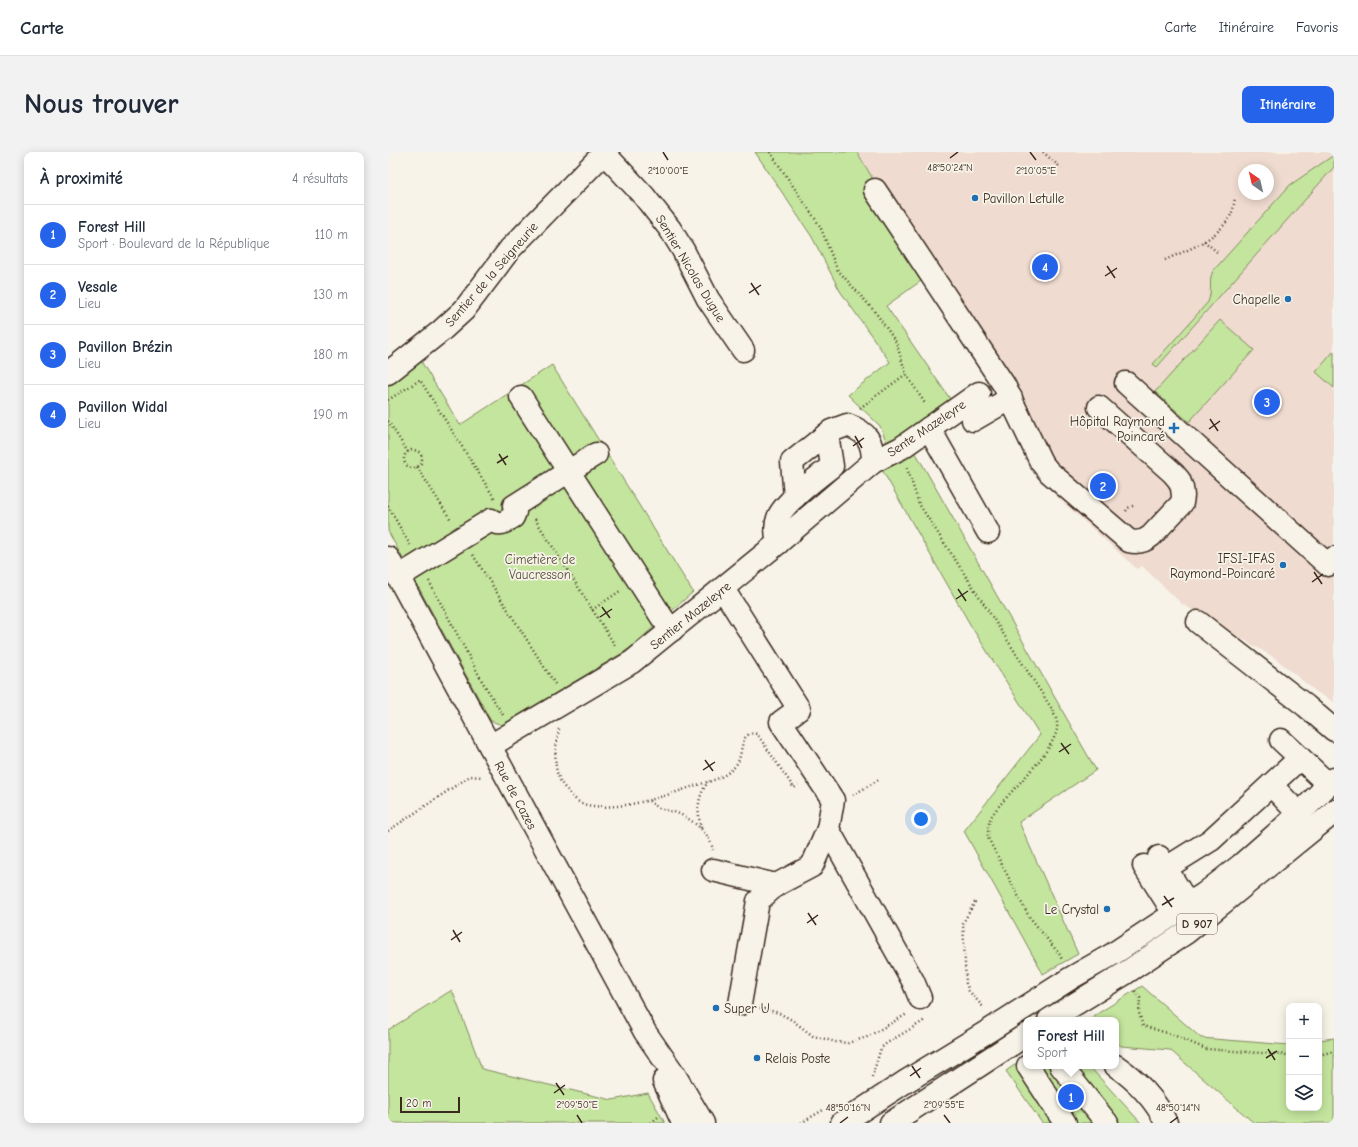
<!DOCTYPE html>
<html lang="fr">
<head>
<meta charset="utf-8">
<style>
  body { margin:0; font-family:"Comic Neue",sans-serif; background:#f2f2f3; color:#1f2937 }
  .controls { position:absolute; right:12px; bottom:12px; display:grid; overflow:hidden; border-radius:8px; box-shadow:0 2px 10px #0003 }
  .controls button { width:36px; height:36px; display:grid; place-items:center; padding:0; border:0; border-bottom:1px solid #e0e1e3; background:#fff; color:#1f2937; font:20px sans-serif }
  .compass { position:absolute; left:850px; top:12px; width:36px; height:36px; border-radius:50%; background:#fff; box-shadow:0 2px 10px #0003; rotate:326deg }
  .scale { position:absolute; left:12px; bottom:10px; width:60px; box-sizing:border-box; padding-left:4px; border:2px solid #3b2a1e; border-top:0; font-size:11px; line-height:14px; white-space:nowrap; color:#3b2a1e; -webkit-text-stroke:3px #f7f3e8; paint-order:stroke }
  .you { position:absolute; left:533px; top:667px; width:14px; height:14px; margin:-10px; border:3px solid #fff; border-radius:50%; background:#1a73e8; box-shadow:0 0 0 6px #1a73e833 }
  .badge { display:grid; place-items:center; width:26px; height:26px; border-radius:50%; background:#2563eb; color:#fff; font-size:13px; font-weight:700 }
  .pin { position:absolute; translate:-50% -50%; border:2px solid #fff; box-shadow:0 1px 4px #0006 }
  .popup { position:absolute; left:635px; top:865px; width:96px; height:52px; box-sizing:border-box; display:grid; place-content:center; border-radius:8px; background:#fff; filter:drop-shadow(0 1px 3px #0005); font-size:13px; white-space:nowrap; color:#747a83 }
  .popup b { font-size:15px; color:#1f2937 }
  .popup::after { content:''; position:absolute; left:50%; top:100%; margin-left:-8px; border:8px solid transparent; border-top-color:#fff }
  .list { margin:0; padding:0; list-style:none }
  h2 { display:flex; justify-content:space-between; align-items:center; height:52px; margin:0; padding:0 16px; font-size:17px }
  h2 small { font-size:13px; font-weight:400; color:#747a83 }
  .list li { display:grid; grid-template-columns:26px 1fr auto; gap:12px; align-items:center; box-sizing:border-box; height:60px; padding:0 16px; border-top:1px solid #e0e1e3 }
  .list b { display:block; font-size:15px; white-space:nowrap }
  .list p { margin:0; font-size:13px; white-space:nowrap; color:#747a83 }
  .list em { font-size:13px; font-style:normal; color:#747a83 }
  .icon { flex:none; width:22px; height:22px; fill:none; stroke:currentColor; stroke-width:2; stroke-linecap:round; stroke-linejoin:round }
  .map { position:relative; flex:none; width:946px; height:971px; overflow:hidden; border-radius:8px }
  header { display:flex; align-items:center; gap:24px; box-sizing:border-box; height:56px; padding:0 20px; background:#fff; border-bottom:1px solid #e0e1e3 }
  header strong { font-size:19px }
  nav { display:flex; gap:22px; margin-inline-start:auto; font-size:14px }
  .intro { display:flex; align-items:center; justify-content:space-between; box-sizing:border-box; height:96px; padding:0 24px }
  h1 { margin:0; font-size:28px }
  .button { padding:10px 18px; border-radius:8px; background:#2563eb; color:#fff; font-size:14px; font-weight:700 }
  main { display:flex; gap:24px; padding:0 24px }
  aside { flex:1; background:#fff; border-radius:8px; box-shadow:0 2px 10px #0003 }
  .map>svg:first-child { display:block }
</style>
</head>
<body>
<header>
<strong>Carte</strong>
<nav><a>Carte</a><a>Itinéraire</a><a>Favoris</a></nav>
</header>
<div class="intro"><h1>Nous trouver</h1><a class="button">Itinéraire</a></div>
<main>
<aside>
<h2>À proximité<small>4 résultats</small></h2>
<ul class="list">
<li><span class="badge">1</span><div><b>Forest Hill</b><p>Sport · Boulevard de la République</p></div><em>110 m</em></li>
<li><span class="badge">2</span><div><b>Vesale</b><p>Lieu</p></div><em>130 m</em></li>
<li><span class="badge">3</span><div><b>Pavillon Brézin</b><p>Lieu</p></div><em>180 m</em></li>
<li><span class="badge">4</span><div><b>Pavillon Widal</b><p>Lieu</p></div><em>190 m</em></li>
</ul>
</aside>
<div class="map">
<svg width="946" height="971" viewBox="0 0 946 971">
  <rect width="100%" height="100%" fill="#f7f3e8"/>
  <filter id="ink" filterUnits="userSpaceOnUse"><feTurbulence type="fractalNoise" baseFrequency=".025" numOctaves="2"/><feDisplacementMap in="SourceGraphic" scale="8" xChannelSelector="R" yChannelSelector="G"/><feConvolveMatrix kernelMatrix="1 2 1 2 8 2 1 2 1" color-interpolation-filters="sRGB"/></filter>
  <g filter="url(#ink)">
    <path fill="#efdbd0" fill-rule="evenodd" d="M469,0H946V550L927,539L887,506L794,452L754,414L749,417L667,343L656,331L646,318L615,251ZM856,18H880V42H856Z"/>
    <g fill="#c4e59e" stroke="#80885e">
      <polygon points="367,0 469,0 488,32 537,126 498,154 565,251 525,296 708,618 631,670 690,802 655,822 576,679 652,583 583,474 493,316 506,308 492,274 460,243 502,210 452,139 424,85"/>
      <path d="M946,3V15L769,215L765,212L820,150C825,138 820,128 825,119L902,33Z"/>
      <polygon points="832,168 866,198 801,270 767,240"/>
      <polygon points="946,199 946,236 928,220"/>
      <polygon points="31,206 72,273 164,213 305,440 241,497 114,573 103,569 0,379 0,231"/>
      <polygon points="754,834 813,886 901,893 901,956 931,956 931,888 946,886 946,971 866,971 782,898 733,894 728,889 728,868 707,868 704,865"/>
      <polygon points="64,838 94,917 224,948 260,941 277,971 0,971 0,878"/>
      <polygon points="638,905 638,914 701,914 753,971 654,971 618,919"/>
    </g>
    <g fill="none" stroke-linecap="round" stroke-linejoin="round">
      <defs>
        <g id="minor">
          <polyline points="216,1 256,44 282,77 295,98 320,147 355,198"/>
          <path d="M487,38L616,233L653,310L661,320L741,389C749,391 756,390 763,384L794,351L795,344L794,336L791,328L785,321L711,255"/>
          <polyline points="0,221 53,179 76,158 122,97 217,0"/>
          <polyline points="738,231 940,413 946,406"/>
          <polyline points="133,245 275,467 284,478"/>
          <polyline points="585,268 623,246"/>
          <polyline points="541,276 600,380"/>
          <path d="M407,345L404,310L443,279L459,273C479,280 485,289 485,310"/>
          <path d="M390,391C388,383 387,374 390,366C395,351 431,324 444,314L439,282"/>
          <polyline points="0,406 257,880 286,922 315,971"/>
          <path d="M10,425L103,368C112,374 116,371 125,365L127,360L126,354L208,302"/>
          <polyline points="335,437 411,557 393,570 445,648 440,677 525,829 532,846"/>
          <polyline points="810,470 918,554 946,578"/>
          <polyline points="893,588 941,633"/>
          <polyline points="102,594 244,510 384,396 485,310 513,296 591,241"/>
          <polyline points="883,633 911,662"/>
          <polyline points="771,705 800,752"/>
          <polyline points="756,714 786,761"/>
          <polyline points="778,716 823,688 912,606"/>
          <polyline points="325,718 388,733 424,714 440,677"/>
          <polyline points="352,852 370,749 388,733"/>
          <polyline points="640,914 677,971"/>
          <polyline points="673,914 719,971"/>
          <path d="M728,914C747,927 769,949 778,971"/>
          <polyline points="276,929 295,971"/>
        </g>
        <g id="major">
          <polyline points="661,868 736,822 799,780 939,666 946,659"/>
          <polyline points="454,971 517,930 602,878 683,826 725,802 816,742 853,713 878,691 911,662 946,627"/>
          <polyline points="503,971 638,883"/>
        </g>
      </defs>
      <use href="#minor" stroke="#3b2a1e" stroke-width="25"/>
      <use href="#major" stroke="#3b2a1e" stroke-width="25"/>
      <g stroke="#3b2a1e" stroke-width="2.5" stroke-dasharray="1 3" stroke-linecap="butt">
        <polyline points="382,0 432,74 449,117 488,161 508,190 518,222 538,253"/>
        <polyline points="655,0 673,16"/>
        <polyline points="816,89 829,100"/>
        <path d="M777,108C799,98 828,88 841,66C845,60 846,53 847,45"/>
        <polyline points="0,248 32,228 107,347"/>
        <polyline points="472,256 518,222"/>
        <polyline points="0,269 20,300"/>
        <circle cx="25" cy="307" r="9"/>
        <polyline points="29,315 63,368"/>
        <path d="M519,316L531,352L664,557C665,561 669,567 669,571C673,595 618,642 605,662C600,669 600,678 600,686L640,763L672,803L674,808"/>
        <polyline points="0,354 22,393"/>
        <polyline points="738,359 740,356 747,353"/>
        <polyline points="147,367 228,495"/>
        <polyline points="85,403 167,532"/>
        <polyline points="41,429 94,529 115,563"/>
        <polyline points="204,458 232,439"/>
        <path d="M171,577C167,598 163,622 179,638C183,643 189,650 195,652C228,661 274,645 306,634C318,630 332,628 342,619C345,617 348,613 350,610C355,599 352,578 369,582L406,636L410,633"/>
        <polyline points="465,643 492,627"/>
        <path d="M261,649C264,651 267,654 271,656C277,658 283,659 289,661C304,667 322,681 325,698"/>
        <path d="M313,676C309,659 309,645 320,630"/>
        <polyline points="0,679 82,624 94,625"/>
        <polyline points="587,750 575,771 578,831 581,839 596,856"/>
        <polyline points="747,839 752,846 751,861 755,874 783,882 818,897 901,903"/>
        <polyline points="372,856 391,861 404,868 425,884 448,890 460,891 479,885 519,862"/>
        <polyline points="931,903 946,899"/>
        <polyline points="484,925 493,896 499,891 534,870 538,867"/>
        <polyline points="263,971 270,965"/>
        <polyline points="413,971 437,957"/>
      </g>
      <use href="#minor" stroke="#f7f3e8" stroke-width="22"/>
      <use href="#major" stroke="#f7f3e8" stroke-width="22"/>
    </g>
  </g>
  <path fill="none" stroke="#3b2a1e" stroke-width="1.5" d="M275,0L280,8M642,0L648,8M562,6L570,0M719,114L727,126M717,124L729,116M363,131L371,143M361,141L373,133M822,267L830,279M821,277L832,269M467,284L474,296M465,294L476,286M111,302L118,313M109,311L120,304M926,420L934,432M924,430L935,422M570,437L578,449M568,447L580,439M214,455L222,466M212,465L224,457M673,591L681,602M671,600L683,592M317,608L325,619M315,618L327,610M776,744L784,755M774,753L786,746M420,761L428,773M419,771L430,763M65,778L72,790M63,788L74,780M880,897L887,908M878,906L889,899M524,914L532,926M522,924L533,916M168,931L176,943M166,941L177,933M189,963L194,971M556,963L562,971M452,971L460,965M782,971L790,965"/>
  <g fill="#1f6fb2" stroke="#f7f3e8" stroke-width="1.5">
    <circle cx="587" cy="46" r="4"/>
    <circle cx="900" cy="147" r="4"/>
    <path d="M784 270h4v4h4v4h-4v4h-4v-4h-4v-4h4z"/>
    <circle cx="895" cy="413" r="4"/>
    <circle cx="719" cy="757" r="4"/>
    <circle cx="328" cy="856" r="4"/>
    <circle cx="369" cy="906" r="4"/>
  </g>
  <g text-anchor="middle" stroke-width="3.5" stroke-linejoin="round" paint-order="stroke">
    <rect fill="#f7f3e8" stroke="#73665b" stroke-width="1" x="789" y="762" width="40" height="20" rx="3"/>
    <g font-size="12" font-weight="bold" fill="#3b2a1e">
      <text x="809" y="776">D 907</text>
    </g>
    <g font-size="13" fill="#3b2a1e" stroke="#f7f3e8" text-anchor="end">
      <text x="595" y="51" text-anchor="start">Pavillon Letulle</text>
      <text x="892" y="152">Chapelle</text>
      <text x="777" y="274">Hôpital Raymond<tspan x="777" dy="15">Poincaré</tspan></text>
      <text x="887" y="411">IFSI-IFAS<tspan x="887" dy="15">Raymond-Poincaré</tspan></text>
      <text x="711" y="762">Le Crystal</text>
      <text x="336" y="861" text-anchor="start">Super U</text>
      <text x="377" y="911" text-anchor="start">Relais Poste</text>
    </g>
    <g font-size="13" fill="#3b2a1e" stroke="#f7f3e8">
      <text transform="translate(303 116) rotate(59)" y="5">Sentier Nicolas Dugue</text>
      <text transform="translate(103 122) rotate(-49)" y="5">Sentier de la Seigneurie</text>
      <text transform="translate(538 276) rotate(-34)" y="5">Sente Mazeleyre</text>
      <text transform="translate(302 463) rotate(-39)" y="5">Sentier Mazeleyre</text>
      <text transform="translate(128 643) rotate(62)" y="5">Rue de Cazes</text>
    </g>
    <g font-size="13" fill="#564f38" stroke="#f7f3e8">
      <text x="152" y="412">Cimetière de<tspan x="152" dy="15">Vaucresson</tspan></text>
    </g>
  </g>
  <g font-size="10" text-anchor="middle" fill="#3b2a1e" stroke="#f7f3e8" stroke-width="3.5" stroke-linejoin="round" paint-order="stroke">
    <text x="562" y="19">48°50'24"N</text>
    <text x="648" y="22">2°10'05"E</text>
    <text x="280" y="22">2°10'00"E</text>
    <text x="189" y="956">2°09'50"E</text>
    <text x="556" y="956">2°09'55"E</text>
    <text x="460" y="959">48°50'16"N</text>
    <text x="790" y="959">48°50'14"N</text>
  </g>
</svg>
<div class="controls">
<button>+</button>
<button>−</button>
<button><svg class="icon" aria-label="layers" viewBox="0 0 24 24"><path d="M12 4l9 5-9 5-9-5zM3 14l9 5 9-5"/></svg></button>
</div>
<svg class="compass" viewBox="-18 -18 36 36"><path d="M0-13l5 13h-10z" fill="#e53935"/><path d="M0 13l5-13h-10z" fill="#747a83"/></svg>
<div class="scale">20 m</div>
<div class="you"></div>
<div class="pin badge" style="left:683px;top:945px">1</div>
<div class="popup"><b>Forest Hill</b>Sport</div>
<div class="pin badge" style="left:715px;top:334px">2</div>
<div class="pin badge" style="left:879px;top:250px">3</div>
<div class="pin badge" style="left:657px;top:115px">4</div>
</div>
</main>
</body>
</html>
